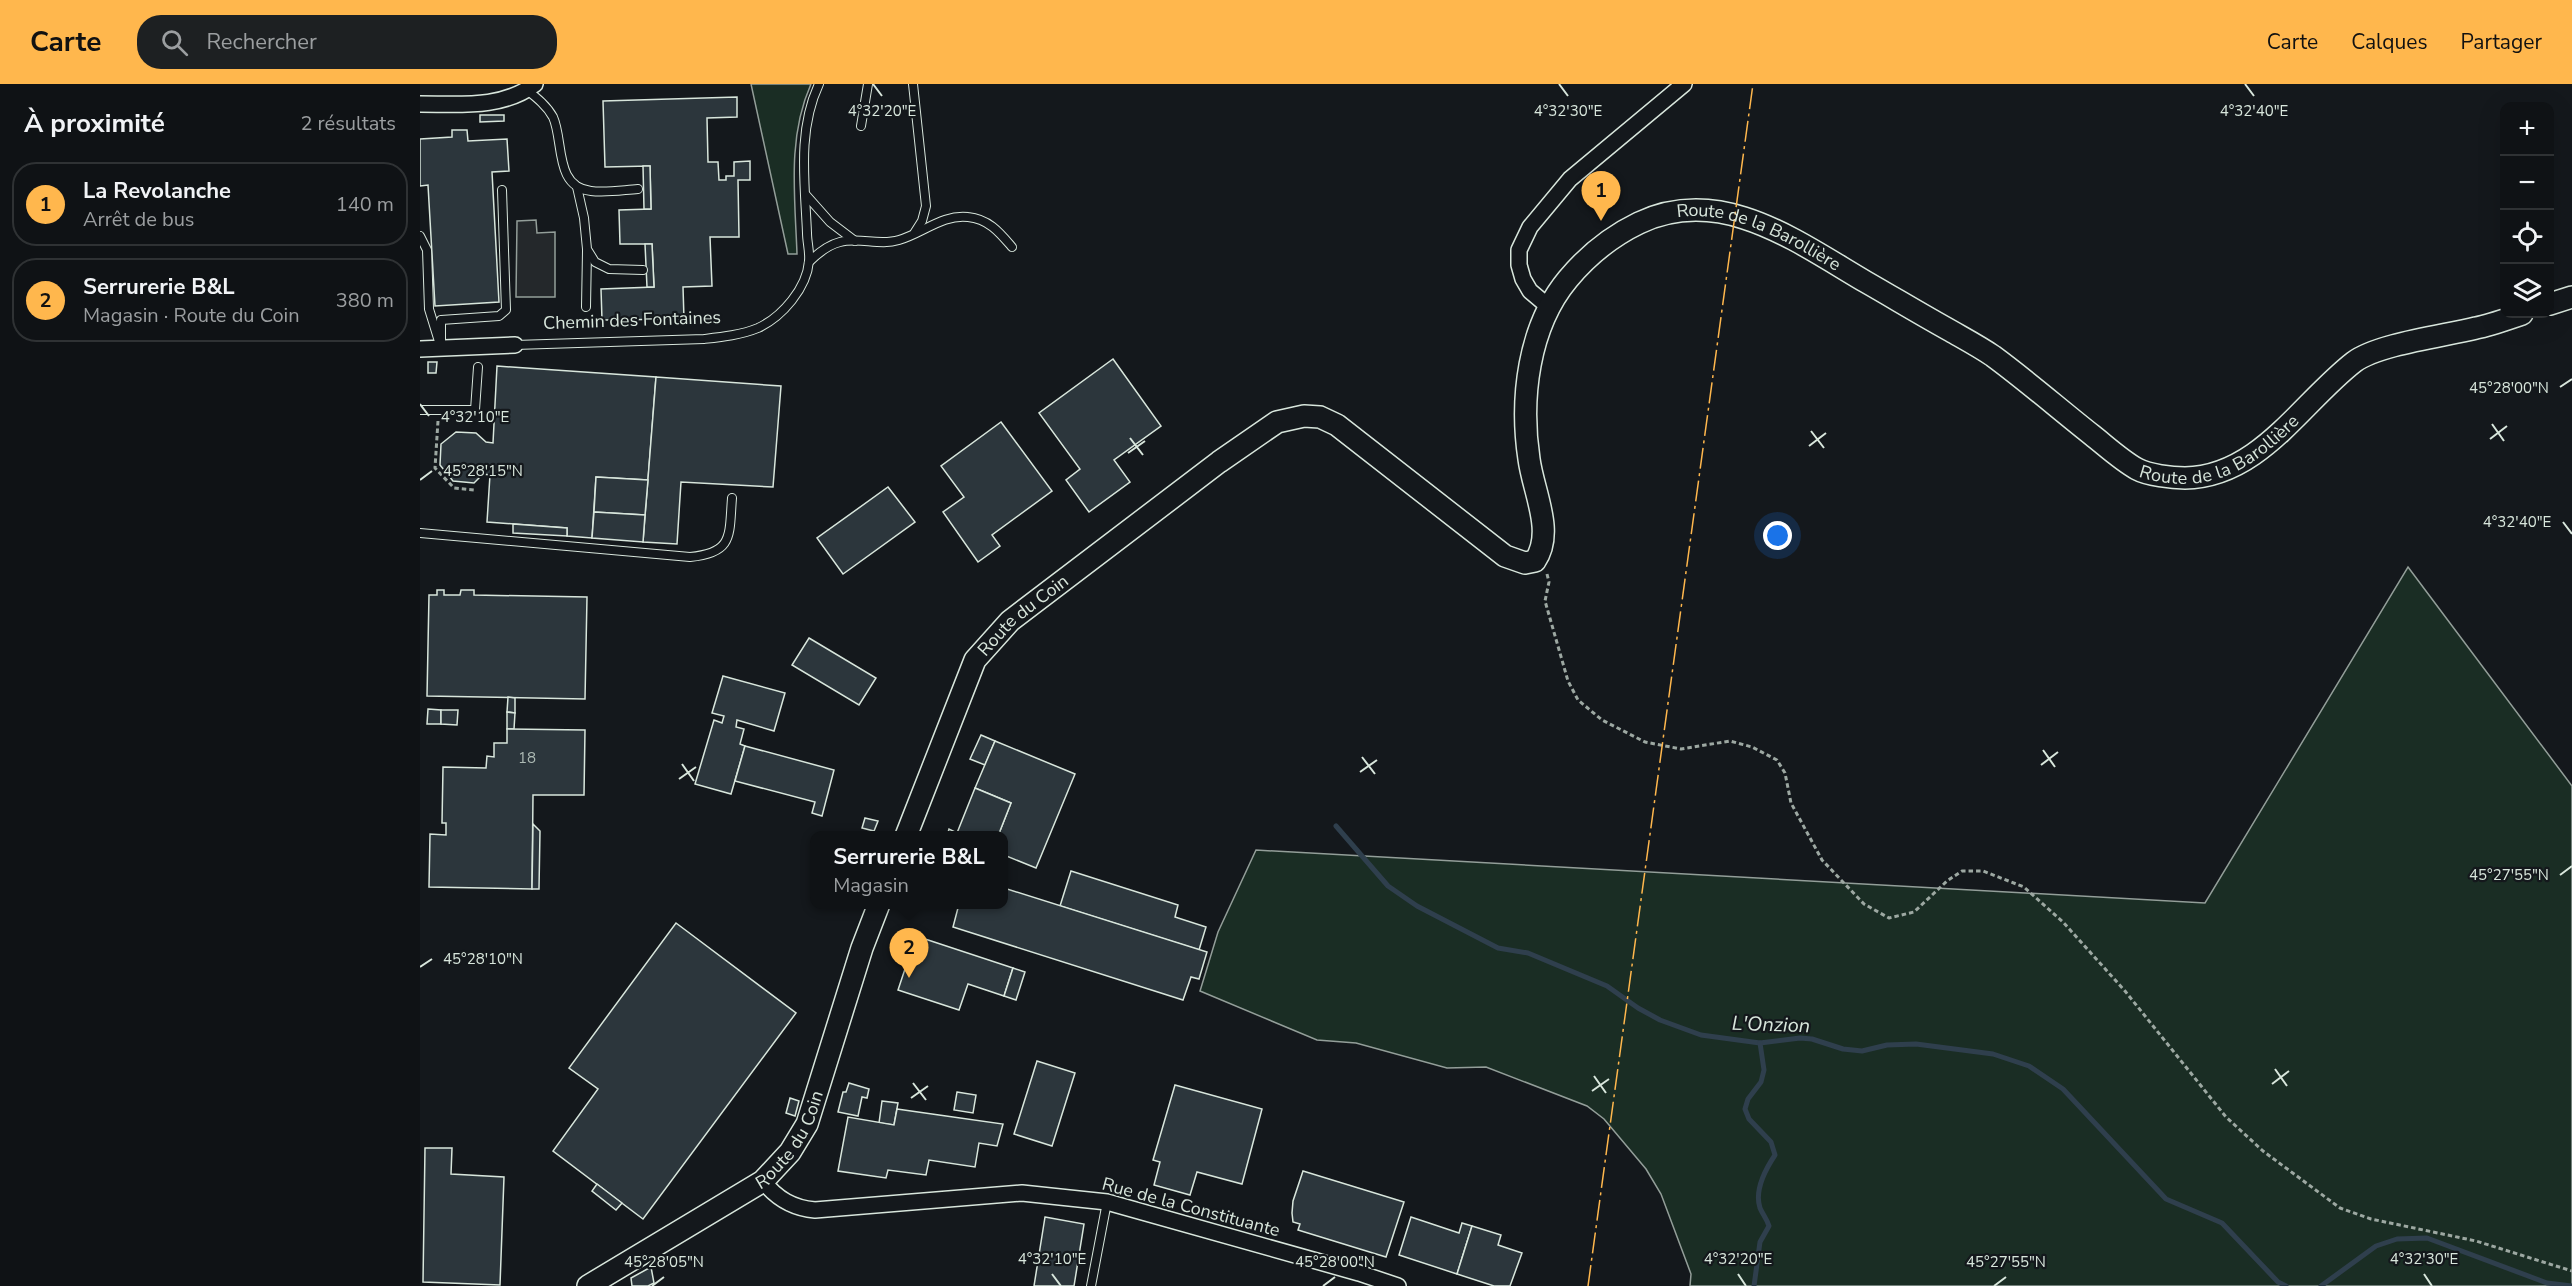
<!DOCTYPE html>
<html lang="fr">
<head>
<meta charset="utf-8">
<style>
  body { margin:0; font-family:"Nunito Sans",sans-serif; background:#1d2022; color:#f1f3f6 }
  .controls { position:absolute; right:18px; top:18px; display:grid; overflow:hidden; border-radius:12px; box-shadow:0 6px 24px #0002 }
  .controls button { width:54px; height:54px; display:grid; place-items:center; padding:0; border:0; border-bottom:2px solid #2f3234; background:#0f1215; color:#f1f3f6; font:30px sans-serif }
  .you { position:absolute; left:1358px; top:452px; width:21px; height:21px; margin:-15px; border:4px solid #fff; border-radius:50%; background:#1a73e8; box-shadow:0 0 0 9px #1a73e833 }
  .badge { display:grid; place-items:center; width:39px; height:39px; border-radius:50%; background:#ffb74d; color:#111; font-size:20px; font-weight:700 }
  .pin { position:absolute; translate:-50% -50px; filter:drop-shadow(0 2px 3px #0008) }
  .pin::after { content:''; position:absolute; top:32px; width:21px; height:18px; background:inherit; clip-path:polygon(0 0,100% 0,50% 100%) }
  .popup { position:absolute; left:390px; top:747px; width:198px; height:78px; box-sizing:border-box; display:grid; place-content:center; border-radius:12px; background:#0f1215; filter:drop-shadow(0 2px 4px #0005); font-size:20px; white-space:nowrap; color:#9b9ea0 }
  .popup b { font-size:22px; color:#f1f3f6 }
  .popup::after { content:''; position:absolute; left:50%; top:100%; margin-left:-12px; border:12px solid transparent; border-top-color:#0f1215 }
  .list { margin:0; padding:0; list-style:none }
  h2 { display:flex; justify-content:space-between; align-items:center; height:78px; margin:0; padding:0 24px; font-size:26px }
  h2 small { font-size:20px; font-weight:400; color:#9b9ea0 }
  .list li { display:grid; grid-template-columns:39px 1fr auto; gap:18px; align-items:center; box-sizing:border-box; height:84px; margin:0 12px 12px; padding:0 12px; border:2px solid #2f3234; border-radius:24px }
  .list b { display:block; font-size:22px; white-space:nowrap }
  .list p { margin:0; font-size:20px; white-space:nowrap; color:#9b9ea0 }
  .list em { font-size:20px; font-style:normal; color:#9b9ea0 }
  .icon { flex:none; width:33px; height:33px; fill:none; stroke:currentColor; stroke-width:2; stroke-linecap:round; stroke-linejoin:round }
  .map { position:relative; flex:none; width:2152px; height:1202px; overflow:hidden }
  header { display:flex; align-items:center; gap:36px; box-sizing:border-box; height:84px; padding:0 30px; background:#ffb74d; color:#111 }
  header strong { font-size:28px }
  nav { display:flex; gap:33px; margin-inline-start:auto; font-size:21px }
  .search { width:420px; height:54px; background:#1d2022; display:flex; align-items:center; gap:15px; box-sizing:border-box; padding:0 21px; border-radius:24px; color:#9b9ea0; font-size:22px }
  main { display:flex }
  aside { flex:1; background:#0f1215 }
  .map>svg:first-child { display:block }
</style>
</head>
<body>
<header>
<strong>Carte</strong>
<div class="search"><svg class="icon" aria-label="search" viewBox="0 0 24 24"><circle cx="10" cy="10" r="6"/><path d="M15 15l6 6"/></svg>Rechercher</div>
<nav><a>Carte</a><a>Calques</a><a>Partager</a></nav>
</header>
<main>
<aside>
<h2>À proximité<small>2 résultats</small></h2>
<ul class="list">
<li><span class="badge">1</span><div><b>La Revolanche</b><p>Arrêt de bus</p></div><em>140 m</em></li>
<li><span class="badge">2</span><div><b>Serrurerie B&amp;L</b><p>Magasin · Route du Coin</p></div><em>380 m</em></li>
</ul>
</aside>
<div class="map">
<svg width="2152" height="1202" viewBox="0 0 2152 1202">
  <rect width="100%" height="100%" fill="#14181c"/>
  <g fill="#1a2d24" stroke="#939e99" stroke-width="1.5">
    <path d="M331,0H391C367,54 375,112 377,170H368Z"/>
    <polygon points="1988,483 2152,702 2152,1202 1270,1202 1271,1190 1241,1110 1226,1085 1184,1035 1167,1022 1066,983 1027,984 936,959 897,956 780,907 798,848 836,766 1785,819"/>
  </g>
  <polygon fill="#24282b" stroke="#939e99" stroke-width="1.5" points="116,136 117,149 135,148 135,213 96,213 97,137"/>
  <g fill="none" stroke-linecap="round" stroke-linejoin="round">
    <g stroke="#2f3f4d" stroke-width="5">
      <polyline points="916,742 968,802 997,822 1078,864 1108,869 1187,902 1218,924 1240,936 1281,951 1340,959 1380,954 1392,955 1423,965 1442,967 1467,961 1496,960 1573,970 1609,982 1643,1005 1746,1115 1802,1139 1858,1198 1866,1202"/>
      <path d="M1334,1202L1340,1158L1349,1142C1347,1135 1343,1131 1340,1124C1334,1106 1345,1086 1355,1071L1351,1058L1329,1035L1325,1025L1328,1015L1341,998L1344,986L1340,959"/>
      <polyline points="1901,1202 1956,1162 1977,1155 2007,1154 2127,1199 2152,1202"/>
    </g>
  </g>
  <g fill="#2c363c" stroke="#d8e6dc" stroke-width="1.5">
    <polygon points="317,13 317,33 287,34 288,78 298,78 299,96 306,96 306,92 314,92 314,78 330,77 330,96 318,96 319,153 290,153 292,202 263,203 264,235 182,236 181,205 234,203 232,160 200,160 199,126 231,125 230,82 185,83 183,17"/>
    <polygon points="60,31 84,31 84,37 60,38"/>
    <polygon points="32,46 47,46 48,57 87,55 89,87 72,88 79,218 15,222 8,101 0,102 0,55 32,53"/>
    <polygon points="223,82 230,82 231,125 224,125"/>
    <polygon points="225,160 232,160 234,203 227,203"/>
    <polygon points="693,275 741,342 694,376 710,398 669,428 646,396 660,385 619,329"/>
    <polygon points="8,278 17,278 16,289 8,289"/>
    <polygon points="77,282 236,293 228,396 176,393 172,454 147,452 147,444 67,438 70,391 63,390 54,399 33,397 20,381 21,360 36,348 56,349 66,358 73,359"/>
    <polygon points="236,293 361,302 353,403 261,398 257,460 223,458"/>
    <polygon points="581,338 632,407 572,451 580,462 558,478 523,428 544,413 521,382"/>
    <polygon points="176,393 228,396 225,431 174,428"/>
    <polygon points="468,403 495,438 423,490 397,454"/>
    <polygon points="174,428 225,431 223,458 172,454"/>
    <polygon points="93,440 147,444 147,452 93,449"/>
    <polygon points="17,506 24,506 24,511 40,511 41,506 54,506 54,511 167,513 165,615 7,612 9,511 17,511"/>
    <polygon points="389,554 456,594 439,621 372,581"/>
    <polygon points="303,592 365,609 354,647 317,636 316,643 324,645 320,660 325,662 311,710 275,700 294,636 302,639 304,632 292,629"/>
    <polygon points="88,613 95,614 95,629 87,628"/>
    <polygon points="8,625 21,626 21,640 7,640"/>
    <polygon points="21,626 38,626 37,641 21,640"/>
    <polygon points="87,628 95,629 94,645 87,645"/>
    <polygon points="87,645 165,646 164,711 113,711 112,805 9,803 10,750 26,751 26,739 22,739 23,683 66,684 67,672 74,673 74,659 87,659"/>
    <polygon points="561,651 575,657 565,681 550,675"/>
    <polygon points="575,657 655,690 616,784 584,771 584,752 578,752 591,719 555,704"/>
    <polygon points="325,662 414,686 402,732 392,729 395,718 315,697"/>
    <polygon points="555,704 591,719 578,752 527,752 529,745 537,749"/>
    <polygon points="445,734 458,737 454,747 442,744"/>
    <polygon points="113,740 120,747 119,805 112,805"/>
    <polygon points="651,787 758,821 755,833 786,843 779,866 640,822"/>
    <polygon points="584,804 787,868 779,895 771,893 763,916 533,843 539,820 584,820"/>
    <polygon points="256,839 376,929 223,1135 133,1067 178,1005 149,984"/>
    <polygon points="496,852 593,884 584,912 548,900 539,926 478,906"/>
    <polygon points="593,884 605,888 596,916 584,912"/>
    <polygon points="617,977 655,989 632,1062 594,1050"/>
    <polygon points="429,999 449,1005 447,1014 442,1013 438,1032 418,1028 423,1008 426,1008"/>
    <polygon points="755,1001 842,1025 822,1100 777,1088 770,1111 734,1101 740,1078 733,1076"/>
    <polygon points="537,1008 556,1011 553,1029 534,1026"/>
    <polygon points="370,1014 379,1017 375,1032 366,1029"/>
    <polygon points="462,1017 478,1019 474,1041 459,1039"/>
    <polygon points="477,1025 519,1031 583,1040 577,1062 559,1059 555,1083 509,1076 506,1091 468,1086 466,1094 418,1087 428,1033 474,1041"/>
    <polygon points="5,1064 32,1064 31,1090 84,1093 80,1201 3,1198"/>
    <polygon points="883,1087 984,1118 966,1173 878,1146 880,1140 873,1138 872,1129 873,1117"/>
    <polygon points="177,1100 202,1119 196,1126 172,1107"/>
    <polygon points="625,1133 664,1140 654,1202 614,1202"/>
    <polygon points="991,1133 1039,1149 1042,1139 1052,1142 1037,1190 979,1171"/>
    <polygon points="1052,1142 1081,1151 1078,1161 1102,1169 1090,1202 1074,1202 1037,1190"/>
    <polygon points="231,1183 234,1199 228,1202 212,1202 211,1194"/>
  </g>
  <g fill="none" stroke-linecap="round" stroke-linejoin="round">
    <defs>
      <g id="service">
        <polyline points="493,0 506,122 502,137 495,148"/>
        <path d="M107,6C117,14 127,22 133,33C144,57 134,103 171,107C186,109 203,106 218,105"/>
        <polyline points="441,42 448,0"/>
        <polyline points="157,103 164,134 167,165 175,178 189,185 223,186"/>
        <polyline points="386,111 410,138 435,157"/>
        <polyline points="0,152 7,166 9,225 21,264 21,236 79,232 86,226 82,106"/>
        <path d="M389,178C398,169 408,161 420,158C439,153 460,162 479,156C503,149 523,130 548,133C569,135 580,149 592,163"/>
        <polyline points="166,223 167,167"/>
        <path d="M95,261L284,255C302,253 321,251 338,244C362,233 387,204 389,177C390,168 387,158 387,149C385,99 377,47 399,0"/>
        <polyline points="0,326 55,326 58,283"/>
        <path d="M0,449L270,473C314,469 309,451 312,414"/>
        <polyline points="671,1202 687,1118"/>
      </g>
      <g id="minor">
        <path d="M0,20C40,20 82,25 115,0"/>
        <polyline points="1129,223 1110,207 1103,195 1099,181 1099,166 1110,143 1150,95 1264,0"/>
        <polyline points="0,265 95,261"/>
        <path d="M343,1097C357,1115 373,1124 395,1126L602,1109L687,1118L939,1189L978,1202"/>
      </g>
      <g id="secondary">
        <polyline points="2130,220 2152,213"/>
        <path id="s1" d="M486,752L555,576L590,537L799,378L857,338L884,332L900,333L917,341L1085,472L1105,479L1115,477C1135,448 1113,407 1109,375C1100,315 1108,243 1148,195C1168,171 1192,152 1219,139C1301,100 1376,157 1446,198C1474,214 1502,231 1531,247C1545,255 1560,263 1573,272C1607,297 1639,325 1672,351C1686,362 1701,376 1717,385C1728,391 1752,394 1765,394C1839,393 1881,319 1934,278C1958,260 2024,252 2056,244C2071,241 2087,235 2102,230"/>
        <path id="s2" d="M168,1202L343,1097L370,1068L387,1040L442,864L459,820"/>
      </g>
    </defs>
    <use href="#service" stroke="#d8e6dc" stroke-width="10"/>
    <use href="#minor" stroke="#d8e6dc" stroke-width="18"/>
    <use href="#secondary" stroke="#d8e6dc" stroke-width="24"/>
    <g stroke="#9da8a2" stroke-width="3" stroke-dasharray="4.5 3" stroke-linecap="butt">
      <polyline points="18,337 15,384 34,404 54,406"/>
      <polyline points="1127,490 1129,498 1125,517 1148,597 1158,616 1182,636 1225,658 1261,665 1310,657 1332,663 1357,676 1365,689 1371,719 1402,776 1444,820 1469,834 1494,828 1527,797 1542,787 1563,787 1604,803 1643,838 1705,907 1806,1033 1843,1067 1920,1124 1951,1135 2056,1157 2152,1187"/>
    </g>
    <use href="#service" stroke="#14181c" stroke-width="8"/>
    <use href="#minor" stroke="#14181c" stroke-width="15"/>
    <use href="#secondary" stroke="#14181c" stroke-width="21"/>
    <polyline stroke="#ffb74d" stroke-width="1.5" stroke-dasharray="21 4.5 3 4.5" stroke-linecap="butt" points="1168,1202 1333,0"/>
  </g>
  <path fill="none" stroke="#d8e6dc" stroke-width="2" d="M453,0L462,12M1139,0L1148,12M1825,0L1834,12M2140,303L2152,295M0,320L9,332M2072,340L2084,357M1391,347L1404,364M710,354L723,371M2070,355L2087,342M1389,362L1406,349M708,369L725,357M0,396L12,387M2143,438L2152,450M1623,666L1635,683M942,673L955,690M262,680L274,697M1621,681L1638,668M940,688L957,676M259,695L276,683M2140,791L2152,782M0,883L12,875M1855,985L1867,1002M1174,992L1186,1009M493,999L506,1016M1852,1000L1869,987M1172,1007L1189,995M491,1014L508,1002M632,1190L641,1202M1318,1190L1326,1202M2004,1190L2012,1202M232,1202L244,1193M903,1202L915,1193M1574,1202L1586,1193"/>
  <g text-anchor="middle" stroke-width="4.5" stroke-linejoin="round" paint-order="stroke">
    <g font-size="15" fill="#adbab4">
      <text x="107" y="679">18</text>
    </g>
    <g font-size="18" fill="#d8e6dc" stroke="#14181c">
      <text dy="6" stroke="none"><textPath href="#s1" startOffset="1394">Route de la Barollière</textPath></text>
      <text transform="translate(212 236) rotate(-2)" y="6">Chemin des Fontaines</text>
      <text dy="6" stroke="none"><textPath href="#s1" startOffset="1934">Route de la Barollière</textPath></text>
      <text dy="6" stroke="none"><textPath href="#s1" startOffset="255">Route du Coin</textPath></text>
      <text dy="6" stroke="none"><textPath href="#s2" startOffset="254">Route du Coin</textPath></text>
      <text transform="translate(771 1123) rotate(15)" y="6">Rue de la Constituante</text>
    </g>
    <g font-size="20" font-style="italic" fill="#d8e6dc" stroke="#14181c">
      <text transform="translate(1351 940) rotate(2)" y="7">L'Onzion</text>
    </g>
  </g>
  <g font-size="15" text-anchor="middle" fill="#d8e6dc" stroke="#14181c" stroke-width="4.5" stroke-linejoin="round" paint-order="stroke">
    <text x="462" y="32">4°32'20"E</text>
    <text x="1148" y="32">4°32'30"E</text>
    <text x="1834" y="32">4°32'40"E</text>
    <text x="2089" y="309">45°28'00"N</text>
    <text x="55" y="338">4°32'10"E</text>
    <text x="63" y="392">45°28'15"N</text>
    <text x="2097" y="443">4°32'40"E</text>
    <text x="2089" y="796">45°27'55"N</text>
    <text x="63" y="880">45°28'10"N</text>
    <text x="632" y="1180">4°32'10"E</text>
    <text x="1318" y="1180">4°32'20"E</text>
    <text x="2004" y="1180">4°32'30"E</text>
    <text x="244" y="1183">45°28'05"N</text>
    <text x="915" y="1183">45°28'00"N</text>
    <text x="1586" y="1183">45°27'55"N</text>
  </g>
</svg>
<div class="controls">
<button>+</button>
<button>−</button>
<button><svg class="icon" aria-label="locate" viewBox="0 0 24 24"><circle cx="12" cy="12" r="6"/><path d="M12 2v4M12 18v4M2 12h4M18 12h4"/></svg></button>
<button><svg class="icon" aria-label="layers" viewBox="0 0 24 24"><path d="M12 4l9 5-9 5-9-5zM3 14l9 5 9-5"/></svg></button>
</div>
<div class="you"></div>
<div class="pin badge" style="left:1181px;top:137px">1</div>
<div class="pin badge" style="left:489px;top:894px">2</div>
<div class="popup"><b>Serrurerie B&amp;L</b>Magasin</div>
</div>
</main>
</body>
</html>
